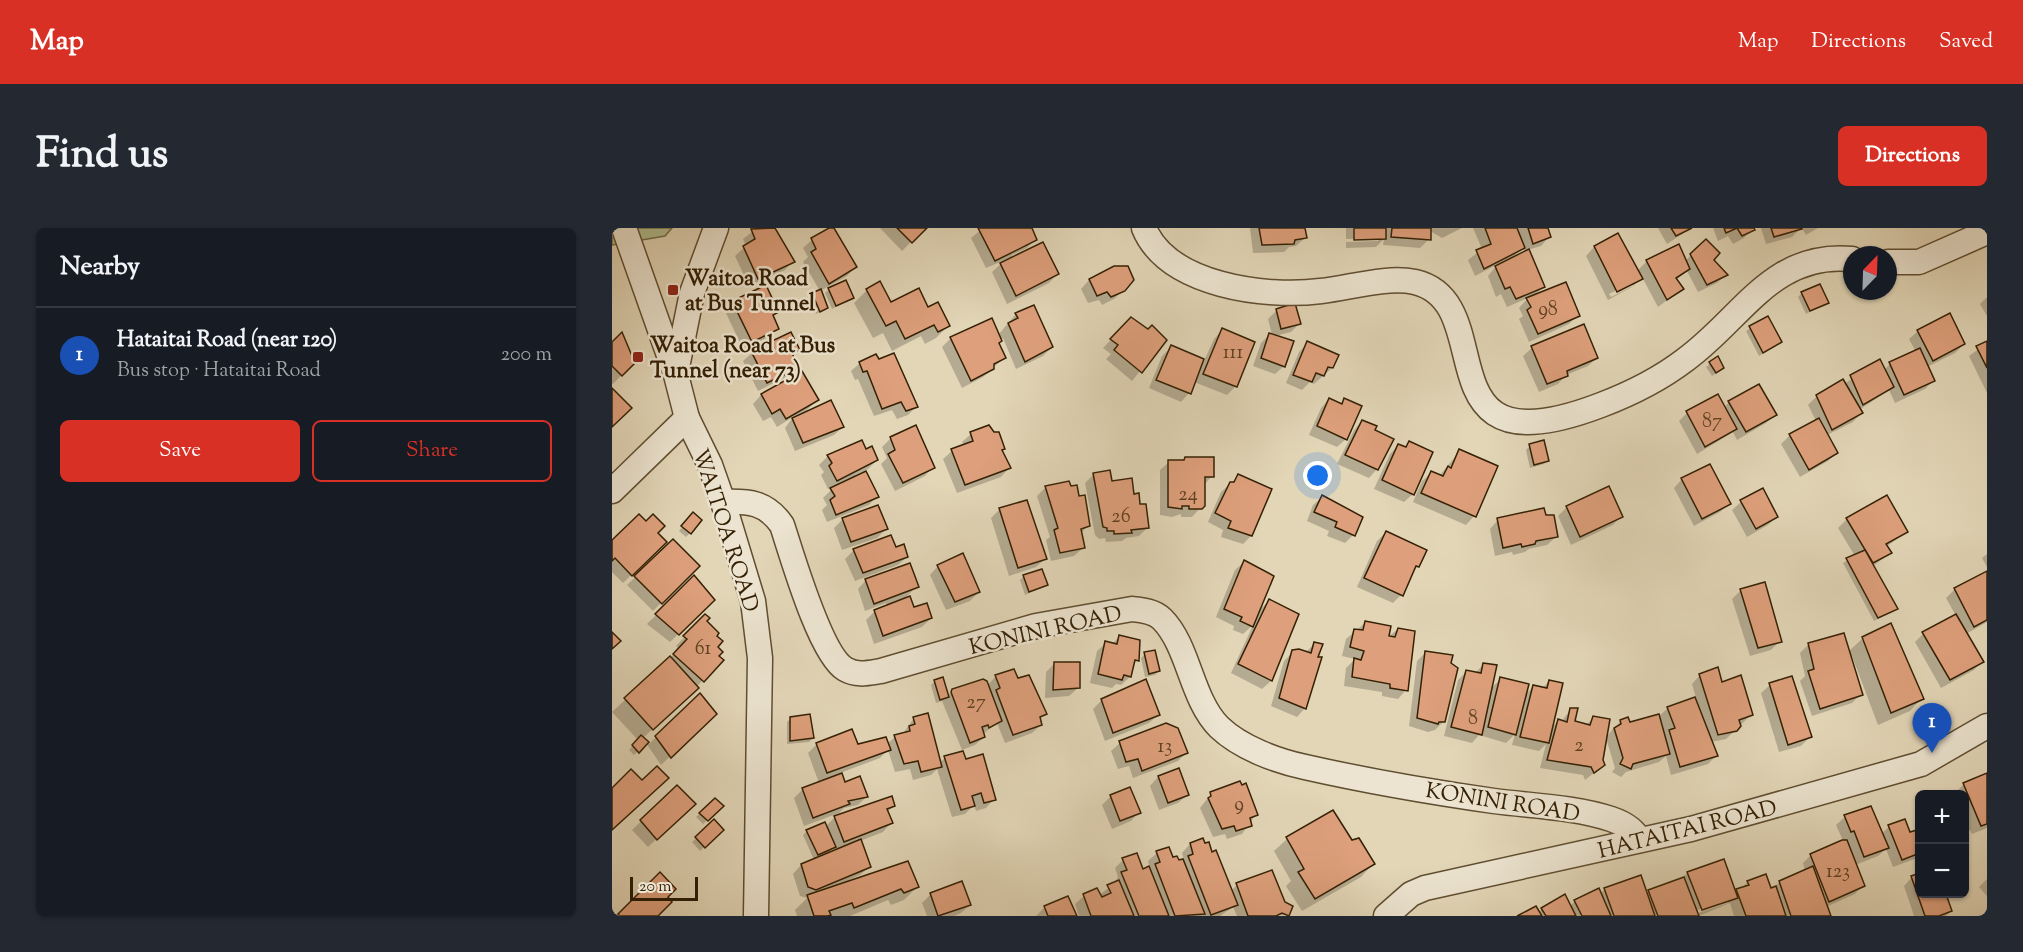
<!DOCTYPE html>
<html lang="en">
<head>
<meta charset="utf-8">
<style>
  body { margin:0; font-family:"Sorts Mill Goudy",serif; background:#242831; color:#f1f3f6 }
  .controls { position:absolute; right:18px; bottom:18px; display:grid; overflow:hidden; border-radius:9px; box-shadow:0 2px 4px #0004 }
  .controls button { width:54px; height:54px; display:grid; place-items:center; padding:0; border:0; border-bottom:2px solid #363941; background:#171b24; color:#f1f3f6; font:30px sans-serif }
  .compass { position:absolute; left:1231px; top:18px; width:54px; height:54px; border-radius:50%; background:#171b24; box-shadow:0 2px 4px #0004; rotate:23deg }
  .scale { position:absolute; left:18px; bottom:15px; width:68px; box-sizing:border-box; padding-left:6px; border:3px solid #342004; border-top:0; font-size:16px; line-height:21px; white-space:nowrap; color:#342004; -webkit-text-stroke:4px #ece4d0; paint-order:stroke }
  .you { position:absolute; left:706px; top:248px; width:21px; height:21px; margin:-15px; border:4px solid #fff; border-radius:50%; background:#1a73e8; box-shadow:0 0 0 9px #1a73e833 }
  .badge { display:grid; place-items:center; width:39px; height:39px; border-radius:50%; background:#d93025; color:#fff; font-size:20px; font-weight:700 }
  .pin { position:absolute; translate:-50% -50px; filter:drop-shadow(0 2px 3px #0008) }
  .pin::after { content:''; position:absolute; top:32px; width:21px; height:18px; background:inherit; clip-path:polygon(0 0,100% 0,50% 100%) }
  .list { margin:0; padding:0; list-style:none }
  h2 { display:flex; justify-content:space-between; align-items:center; height:78px; margin:0; padding:0 24px; font-size:26px }
  h2 small { font-size:20px; font-weight:400; color:#9ea1a6 }
  .list li { display:grid; grid-template-columns:39px 1fr auto; gap:18px; align-items:center; box-sizing:border-box; height:96px; padding:0 24px; border-top:2px solid #363941 }
  .list b { display:block; font-size:22px; white-space:nowrap }
  .list p { margin:0; font-size:20px; white-space:nowrap; color:#9ea1a6 }
  .list em { font-size:20px; font-style:normal; color:#9ea1a6 }
  .actions { display:flex; gap:12px; padding:18px 24px }
  .actions a { flex:1; padding:14px 0; border:2px solid #d93025; border-radius:9px; text-align:center; font-size:21px; color:#d93025 }
  .actions .main { background:#d93025; color:#fff }
  .map { position:relative; flex:none; width:1375px; height:688px; overflow:hidden; border-radius:9px }
  header { display:flex; align-items:center; gap:36px; box-sizing:border-box; height:84px; padding:0 30px; background:#d93025; color:#fff }
  header strong { font-size:28px }
  nav { display:flex; gap:33px; margin-inline-start:auto; font-size:21px }
  .intro { display:flex; align-items:center; justify-content:space-between; box-sizing:border-box; height:144px; padding:0 36px }
  h1 { margin:0; font-size:42px }
  .button { padding:15px 27px; border-radius:9px; background:#d93025; color:#fff; font-size:21px; font-weight:700 }
  main { display:flex; gap:36px; padding:0 36px }
  aside { flex:1; background:#171b24; border-radius:9px; box-shadow:0 2px 4px #0004 }
  .map>svg:first-child { display:block }
</style>
</head>
<body>
<header>
<strong>Map</strong>
<nav><a>Map</a><a>Directions</a><a>Saved</a></nav>
</header>
<div class="intro"><h1>Find us</h1><a class="button">Directions</a></div>
<main>
<aside>
<h2>Nearby<small></small></h2>
<ul class="list">
<li><span class="badge" style="background:#1a4fb4">1</span><div><b>Hataitai Road (near 120)</b><p>Bus stop · Hataitai Road</p></div><em>200 m</em></li>
</ul>
<div class="actions"><a class="main">Save</a><a>Share</a></div>
</aside>
<div class="map">
<svg width="1375" height="688" viewBox="0 0 1375 688">
  <rect width="100%" height="100%" fill="#e2d6b7"/>
  <filter id="stains"><feTurbulence type="fractalNoise" baseFrequency=".00333" numOctaves="4"/><feColorMatrix values="0 0 0 0 .2 0 0 0 0 .09 0 0 0 0 .02 0 0 0 .5 -.17"/></filter>
  <radialGradient id="worn" r=".72"><stop offset=".6" stop-color="#630" stop-opacity="0"/><stop offset="1" stop-color="#630" stop-opacity=".3"/></radialGradient>
  <polygon fill="#b2be8f" stroke="#736f4a" stroke-width="1.5" points="0,0 60,0 53,8 0,17"/>
  <g fill="#0003" fill-rule="evenodd">
    <polygon points="145,0 161,0 181,33 173,42 137,58 123,28 134,18 131,11"/>
    <polygon points="220,0 243,39 235,48 208,63 191,34 196,29 191,20 200,12"/>
    <polygon points="268,0 313,0 290,23"/>
    <polygon points="371,0 418,0 423,11 415,20 400,27 401,30 445,46 437,55 395,76 380,44 393,32 374,40 359,10"/>
    <polygon points="638,0 692,0 693,10 684,18 677,19 672,24 641,25"/>
    <path d="M734,0H850L830,10L818,3L817,11L808,20L771,17L772,11L764,19L734,20ZM766,10V13L734,14V11Z"/>
    <path d="M861,0H934L937,9L929,18L915,22L931,59L921,69L966,87L957,96L917,114L907,91L911,88L907,80L916,70L895,79L889,66L884,69L876,48L886,36L863,48L856,32L870,21ZM911,19L913,25L899,31Z"/>
    <polygon points="1046,0 1079,0 1055,16"/>
    <polygon points="1101,0 1141,0 1132,10 1121,16 1116,8 1106,13"/>
    <polygon points="1149,0 1189,0 1180,9 1154,16"/>
    <polygon points="1190,0 1206,0 1194,7"/>
    <path d="M1005,7L1025,43L1035,33H1073L1094,13L1100,32L1114,47L1105,55L1086,64L1075,43L1064,52L1070,61L1046,79L1030,49L1020,59L996,72L974,28L982,19ZM1021,54V58L999,69L997,66Z"/>
    <polygon points="502,40 512,62 502,71 490,77 487,72 476,75 469,61 477,52"/>
    <polygon points="217,61 240,70 220,81 213,65"/>
    <polygon points="255,62 278,76 316,81 336,98 324,110 313,116 309,108 280,123 271,105 261,110 242,75"/>
    <polygon points="1190,65 1215,74 1194,86 1186,69"/>
    <polygon points="201,66 214,80 204,86 197,70"/>
    <polygon points="1375,69 1375,88 1368,76"/>
    <polygon points="121,74 160,88 165,100 157,109 131,121 113,83"/>
    <polygon points="665,82 687,96 679,104 663,108 672,138 663,146 641,138 649,115 658,106 660,107 656,91"/>
    <polygon points="404,86 440,119 431,128 404,141 391,110 386,115 392,130 371,149 350,160 330,119 339,110 386,107"/>
    <polygon points="1156,90 1169,114 1147,128 1134,103"/>
    <polygon points="519,91 553,112 520,153 494,131 499,126 491,120"/>
    <polygon points="610,102 641,115 623,159 615,167 582,154 577,165 569,174 537,160 550,128 559,119 592,133 602,111"/>
    <polygon points="1306,103 1352,116 1343,125 1315,139 1321,153 1313,161 1283,175 1277,162 1247,182 1249,185 1241,194 1215,207 1225,225 1216,233 1188,249 1169,216 1178,207 1204,193 1196,177 1205,168 1232,156 1267,133 1272,142 1278,136 1304,124 1297,111"/>
    <polygon points="178,106 186,122 179,128 185,140 176,148 146,163 131,133 140,125"/>
    <polygon points="696,115 720,140 702,156 698,154 690,162 674,155 687,124"/>
    <polygon points="1375,115 1375,165 1357,128"/>
    <polygon points="0,116 21,135 1,156 0,155"/>
    <polygon points="920,120 985,130 976,138 954,147 946,156 927,164 911,128"/>
    <polygon points="1105,130 1106,144 1100,148 1094,139"/>
    <polygon points="248,135 304,179 296,187 285,191 280,182 262,188 246,151 243,152 239,143"/>
    <polygon points="189,145 205,172 191,186 231,199 222,207 183,223 173,200 181,189 165,199 159,189 151,193 141,176 149,167"/>
    <polygon points="717,171 728,176 733,171 734,211 725,219 697,207 709,180"/>
    <polygon points="1117,174 1163,187 1154,195 1125,212 1121,204 1085,226 1067,193 1075,185 1112,180"/>
    <polygon points="750,193 761,203 765,241 757,250 725,236 742,202"/>
    <polygon points="359,206 397,240 389,249 345,265 331,231 340,223 352,218 350,214"/>
    <polygon points="279,210 321,239 313,248 283,263 269,236 275,230 270,219"/>
    <polygon points="249,214 253,223 265,232 256,241 243,247 265,268 257,277 215,294 210,282 215,277 211,270 223,258 216,261 209,247 212,244 207,237 216,228"/>
    <polygon points="798,214 801,266 792,274 762,261 778,226 787,217 792,220"/>
    <polygon points="918,218 936,232 932,236 918,240 914,222"/>
    <polygon points="848,223 862,288 854,297 801,274 810,253 819,245 827,248"/>
    <polygon points="573,230 600,248 592,257 591,277 580,289 569,289 569,286 560,289 548,287 548,242 557,234 570,234"/>
    <polygon points="482,246 521,268 536,299 527,308 514,310 510,313 494,314 493,310 487,311 483,307 473,255"/>
    <polygon points="627,248 639,308 631,316 609,309 611,302 596,294 609,264"/>
    <polygon points="1070,251 1117,276 1108,284 1082,298 1062,260"/>
    <polygon points="434,259 466,269 476,298 469,305 471,320 462,328 439,333 434,312 438,309 425,268"/>
    <polygon points="710,269 735,280 741,307 733,315 715,308 717,303 695,293 701,277"/>
    <polygon points="1275,269 1294,304 1274,319 1278,325 1260,339 1284,381 1262,393 1231,335 1243,328 1226,300 1235,291"/>
    <polygon points="1129,274 1164,289 1156,297 1135,309 1120,282"/>
    <polygon points="955,279 1009,288 1001,297 959,317 946,288"/>
    <polygon points="388,281 433,331 424,339 397,348 379,290"/>
    <polygon points="77,290 78,305 74,309 67,303"/>
    <polygon points="231,291 274,301 265,310 230,322 222,300"/>
    <polygon points="886,292 944,309 935,317 917,321 913,324 901,327 900,324 883,328 878,301"/>
    <polygon points="774,304 806,338 799,345 789,367 781,375 745,359 765,313"/>
    <polygon points="44,305 53,314 11,355 0,344 0,314"/>
    <polygon points="61,313 86,338 41,383 15,357"/>
    <polygon points="283,321 295,329 286,337 243,353 233,331 242,322"/>
    <polygon points="1375,326 1375,339 1370,330"/>
    <polygon points="632,334 646,383 657,373 685,387 659,453 650,461 619,445 641,397 631,406 621,402 622,398 604,389 623,342"/>
    <polygon points="326,338 367,364 358,373 334,382 318,347"/>
    <polygon points="1375,345 1375,394 1354,406 1370,433 1362,442 1329,460 1303,414 1311,406 1344,388 1334,370 1343,361"/>
    <polygon points="412,348 434,357 413,367 408,352"/>
    <polygon points="82,350 101,372 58,414 35,396"/>
    <polygon points="254,352 305,358 291,372 301,381 319,390 310,399 262,416 254,392 263,383 275,378 274,375 253,383 246,361"/>
    <polygon points="1129,362 1168,413 1159,422 1138,428 1120,371"/>
    <polygon points="93,388 93,393 103,408 105,428 110,432 72,472 31,510 37,516 44,509 103,486 49,537 34,515 22,527 17,522 26,512 0,484 58,430 67,421 64,418"/>
    <polygon points="754,394 776,409 786,401 794,462 786,471 770,468 770,464 732,458 734,440 743,431 730,428 734,411"/>
    <polygon points="507,409 525,432 520,437 518,449 509,457 504,456 500,460 478,455 485,423 494,415 500,416"/>
    <polygon points="1251,410 1310,470 1298,483 1266,497 1240,428 1238,429 1249,466 1240,475 1200,488 1188,453 1193,448 1188,425 1197,416 1236,424"/>
    <polygon points="703,415 693,480 685,489 659,478 672,433 681,424 693,425"/>
    <polygon points="814,424 837,435 832,493 823,502 816,504 797,498 805,433"/>
    <polygon points="533,426 547,443 543,447 533,449 529,430"/>
    <polygon points="443,435 466,460 457,468 433,470 434,444"/>
    <polygon points="872,436 878,461 889,451 912,468 921,459 930,461 937,453 939,500 946,493 949,494 959,481 961,494 974,497 982,490 992,537 973,552 971,547 928,540 934,516 927,523 900,517 903,506 894,515 867,507 860,515 832,508 846,452 855,443 863,445"/>
    <polygon points="1088,447 1108,456 1139,487 1114,511 1099,514 1104,528 1096,536 1059,547 1054,528 1047,534 1014,544 1009,549 1000,544 1003,540 994,510 1000,502 1008,494 1017,496 1046,489 1056,480 1084,470 1080,456"/>
    <polygon points="384,448 405,452 433,486 427,491 429,497 420,505 393,515 385,495 371,506 372,509 363,517 350,522 330,473 324,475 319,457 323,453 336,468 341,462 375,458"/>
    <polygon points="1179,450 1198,509 1189,518 1167,524 1149,465 1158,457"/>
    <polygon points="490,472 546,487 537,495 493,513 481,481"/>
    <polygon points="179,490 201,510 197,514 175,516 175,494"/>
    <polygon points="302,490 327,535 333,530 352,533 382,571 374,580 364,583 362,577 353,586 340,589 325,541 319,547 301,552 298,541 283,544 276,522 268,530 228,545 232,556 255,568 246,577 232,580 227,585 192,598 182,570 190,562 207,555 196,525 205,516 275,516 283,509 290,507"/>
    <polygon points="508,515 574,525 566,533 521,550 517,538 506,541 499,523"/>
    <polygon points="566,542 575,567 566,575 547,582 538,558 546,549"/>
    <polygon points="1375,547 1375,600 1360,606 1358,602 1352,608 1352,566 1343,565 1352,556"/>
    <polygon points="65,559 73,585 36,619 20,602"/>
    <polygon points="518,561 527,584 519,593 500,601 490,577 498,569"/>
    <polygon points="599,566 644,586 630,606 615,611 613,606 601,609 588,580"/>
    <polygon points="103,572 110,578 91,596 84,589"/>
    <path d="M282,578L275,584L279,595L271,604L248,613L257,639L248,647L237,652L238,654L305,659L292,672L279,677L276,672L238,688H185L183,682L195,670L188,668L181,646L189,637L202,632L191,607L195,603L213,599L223,589ZM222,619L224,623L214,627Z"/>
    <polygon points="720,584 740,614 761,636 749,649 690,683 674,658 679,653 662,623 675,611"/>
    <path d="M1233,589L1269,606L1277,599L1297,606L1308,602V629L1281,639L1274,621L1266,628L1243,637L1251,657L1243,666L1214,679L1217,688H1122L1118,675L1087,688H909L926,685L930,681L958,678L963,673L988,666L993,661L1034,666L1069,651L1075,645L1123,665L1136,654L1158,662L1168,654L1193,643L1191,635L1199,627L1232,615L1224,597ZM1116,672V675L1083,686L1082,683Z"/>
    <polygon points="102,593 110,602 88,623 80,614"/>
    <polygon points="578,616 619,663 625,657 676,687 625,688 621,679 608,688 467,688 463,676 472,668 487,667 502,656 506,649 503,640 511,632 530,643 538,640 536,633 545,625 556,620 560,631 566,634 572,632 570,625"/>
    <polygon points="1300,649 1308,666 1333,666 1339,683 1334,688 1302,688 1292,658"/>
    <polygon points="1375,651 1375,668 1367,659"/>
    <polygon points="349,655 358,677 349,685 342,688 315,688 310,675 318,667"/>
    <polygon points="433,679 463,688 424,688"/>
  </g>
  <g fill="#dea07c" stroke="#342004" stroke-width="1.5">
    <polygon points="163,0 183,34 146,51 131,18 143,11 139,1"/>
    <polygon points="217,0 222,0 245,39 217,56 199,24 204,21 199,10"/>
    <polygon points="285,0 315,0 300,15"/>
    <polygon points="366,0 420,0 425,12 383,33"/>
    <polygon points="647,0 693,0 695,10 683,12 682,16 650,17"/>
    <polygon points="742,0 774,0 774,11 742,12"/>
    <polygon points="780,0 819,0 819,12 779,9"/>
    <polygon points="873,0 905,0 913,20 872,41 864,22 879,16"/>
    <polygon points="916,0 936,0 939,9 921,16"/>
    <polygon points="1059,0 1080,0 1064,8"/>
    <polygon points="1112,0 1142,0 1143,2 1130,8 1125,0 1114,5"/>
    <polygon points="1159,0 1190,0 1190,1 1162,9"/>
    <polygon points="1006,5 1031,51 1005,64 982,18"/>
    <polygon points="1094,11 1108,25 1102,32 1116,47 1095,57 1078,26"/>
    <polygon points="431,14 447,46 404,68 388,35"/>
    <polygon points="1067,16 1078,41 1064,50 1072,61 1055,72 1034,32"/>
    <polygon points="917,21 933,59 904,71 898,59 893,61 883,38"/>
    <polygon points="502,38 516,38 522,52 513,63 499,69 495,64 485,68 477,51"/>
    <polygon points="234,52 242,70 224,78 216,60"/>
    <polygon points="268,53 279,74 307,60 316,79 326,74 338,98 326,104 322,97 293,111 284,93 274,98 254,61"/>
    <polygon points="954,54 968,88 926,106 915,82 919,79 914,70"/>
    <polygon points="1208,56 1217,75 1198,83 1189,64"/>
    <polygon points="154,57 161,72 159,73 165,85 161,87 167,101 140,114 120,73"/>
    <polygon points="209,61 216,80 208,84 200,65"/>
    <polygon points="683,75 689,96 669,101 664,81"/>
    <polygon points="422,77 441,119 413,134 396,95 406,90 403,85"/>
    <polygon points="1338,85 1353,116 1321,133 1305,102"/>
    <polygon points="1156,88 1170,114 1151,125 1137,98"/>
    <polygon points="519,89 536,101 540,97 555,112 530,145 502,122 506,117 498,111"/>
    <polygon points="380,90 390,113 387,115 394,130 382,136 382,141 359,153 338,109"/>
    <polygon points="972,96 986,130 955,143 956,148 935,156 919,118"/>
    <polygon points="610,100 643,114 625,159 591,146"/>
    <polygon points="10,104 23,135 10,148 0,138 0,114"/>
    <polygon points="179,104 188,122 180,125 187,140 155,155 139,123"/>
    <polygon points="657,105 682,113 673,139 649,130"/>
    <polygon points="695,113 727,127 721,140 716,139 712,148 704,145 700,154 681,147"/>
    <polygon points="1375,113 1375,140 1364,118"/>
    <polygon points="559,117 592,131 579,166 544,152"/>
    <polygon points="1308,120 1323,153 1292,167 1277,134"/>
    <polygon points="282,125 306,179 294,183 289,174 270,181 255,143 251,144 247,134 264,126 267,131"/>
    <polygon points="1106,128 1112,140 1104,145 1097,134"/>
    <polygon points="1268,131 1282,159 1251,177 1238,147"/>
    <polygon points="190,143 207,172 174,191 168,181 160,186 149,166"/>
    <polygon points="1231,151 1251,185 1220,202 1204,167"/>
    <polygon points="1147,156 1165,187 1134,204 1116,173"/>
    <polygon points="0,160 20,180 0,199"/>
    <polygon points="1106,166 1125,201 1093,219 1074,183"/>
    <polygon points="717,170 730,176 732,170 750,178 735,212 705,198"/>
    <polygon points="219,172 232,199 191,215 180,190"/>
    <polygon points="1207,190 1226,225 1197,242 1177,206"/>
    <polygon points="750,192 765,198 763,202 782,211 766,242 733,227"/>
    <polygon points="304,197 323,240 291,255 276,226 283,222 278,209"/>
    <polygon points="377,197 382,204 387,204 393,221 390,222 399,240 353,257 339,221 361,213 358,204"/>
    <polygon points="250,212 254,221 260,218 266,232 225,253 217,238 220,235 215,227"/>
    <polygon points="932,212 937,233 922,237 917,216"/>
    <polygon points="797,213 821,224 802,267 770,252 786,216 794,219"/>
    <polygon points="847,221 886,238 864,289 809,265 819,243 831,248 836,238 839,240"/>
    <polygon points="573,229 602,229 602,249 593,249 593,278 590,281 577,281 577,278 570,278 570,281 556,279 556,232 572,232"/>
    <polygon points="1098,236 1119,276 1090,291 1069,250"/>
    <polygon points="498,242 500,253 520,250 522,266 527,265 528,276 534,276 537,300 519,302 520,305 502,306 502,303 495,303 495,300 491,299 481,245"/>
    <polygon points="254,243 267,269 224,287 218,272 223,268 218,260"/>
    <polygon points="626,246 660,261 640,308 616,300 619,293 603,285 618,254 622,254"/>
    <polygon points="457,253 459,258 465,257 467,268 473,267 478,298 469,301 473,320 448,325 442,302 446,300 433,258"/>
    <polygon points="997,258 1011,289 968,309 954,278"/>
    <polygon points="1151,260 1166,289 1144,301 1128,272"/>
    <polygon points="710,267 751,289 743,308 723,299 725,294 702,284"/>
    <polygon points="1275,267 1296,304 1274,316 1280,325 1261,335 1234,290"/>
    <polygon points="415,272 435,331 406,340 387,280"/>
    <polygon points="266,277 276,301 239,314 230,290"/>
    <polygon points="932,280 934,287 942,287 946,309 924,313 923,316 910,319 909,316 891,320 885,290"/>
    <polygon points="81,284 90,292 79,306 69,298"/>
    <polygon points="27,286 34,293 41,286 53,298 46,305 55,314 20,348 3,330 0,333 0,312"/>
    <polygon points="774,303 815,322 807,339 804,338 791,368 752,350"/>
    <polygon points="279,307 284,319 292,316 296,329 251,345 241,321"/>
    <polygon points="61,311 88,338 50,376 22,348"/>
    <polygon points="1253,322 1286,381 1266,390 1234,330"/>
    <polygon points="351,325 368,364 343,374 325,337"/>
    <polygon points="632,332 662,348 641,399 628,393 630,389 612,381"/>
    <polygon points="298,335 307,359 262,376 253,351"/>
    <polygon points="430,341 436,357 417,364 411,347"/>
    <polygon points="1375,343 1375,392 1362,399 1342,360"/>
    <polygon points="82,347 103,372 67,407 43,386"/>
    <polygon points="1153,354 1170,414 1146,420 1128,361"/>
    <polygon points="298,368 302,379 315,375 320,390 271,408 262,382"/>
    <polygon points="657,371 687,386 660,453 626,436"/>
    <polygon points="93,386 98,390 95,393 107,405 105,408 111,413 106,419 111,424 107,428 112,432 92,454 61,426 75,411 71,408"/>
    <polygon points="1344,386 1372,434 1338,452 1310,404"/>
    <polygon points="753,393 779,398 777,408 783,409 786,400 803,403 796,463 778,460 778,456 740,449 742,430 749,432 752,423 738,419 742,401 751,402"/>
    <polygon points="1279,395 1312,471 1279,485 1250,409"/>
    <polygon points="0,404 9,413 0,421"/>
    <polygon points="1232,405 1251,467 1208,481 1196,443 1202,441 1196,415"/>
    <polygon points="507,407 528,412 527,433 523,432 519,449 512,447 510,452 486,446 493,413 505,416"/>
    <polygon points="702,414 711,416 706,429 710,429 694,481 667,470 680,422 687,421 699,425"/>
    <polygon points="543,422 548,443 537,446 532,424"/>
    <polygon points="813,423 841,427 839,435 846,440 833,494 827,494 826,496 805,490"/>
    <polygon points="58,428 87,460 41,502 12,470"/>
    <polygon points="442,434 468,434 468,460 441,462"/>
    <polygon points="871,435 885,437 870,507 839,499 854,442 869,445"/>
    <polygon points="1106,439 1110,454 1129,447 1141,487 1127,492 1129,498 1125,503 1106,507 1087,446"/>
    <polygon points="402,441 406,450 417,447 435,486 428,489 430,497 401,507 384,462 388,460 383,447"/>
    <polygon points="1180,448 1200,509 1176,517 1157,455"/>
    <polygon points="331,449 337,469 328,472 322,452"/>
    <polygon points="888,449 917,456 904,507 876,499"/>
    <polygon points="371,451 375,453 390,493 377,500 376,497 370,499 373,509 358,515 339,464 340,461"/>
    <polygon points="534,451 548,487 501,505 489,471"/>
    <polygon points="937,452 951,455 937,515 908,509 921,457 935,460"/>
    <polygon points="88,465 105,486 59,530 43,508"/>
    <polygon points="1083,469 1106,528 1068,539 1057,502 1063,500 1055,479"/>
    <polygon points="958,480 966,480 963,493 978,497 981,488 998,491 991,532 993,537 982,545 979,539 935,532 946,491 955,494"/>
    <polygon points="316,485 330,539 309,544 306,533 292,536 282,507 298,503 297,498 303,496 301,489"/>
    <polygon points="198,486 202,510 178,513 178,489"/>
    <polygon points="1047,486 1058,526 1021,536 1019,541 1008,536 1011,530 1002,500 1009,496 1008,492 1016,489 1018,494"/>
    <polygon points="554,495 566,500 576,525 530,543 526,531 514,534 507,513"/>
    <polygon points="240,501 246,516 274,509 279,522 215,545 204,515"/>
    <polygon points="29,507 37,514 27,525 20,517"/>
    <polygon points="351,523 354,531 371,526 384,572 372,575 369,565 360,568 363,578 349,582 332,528"/>
    <polygon points="45,538 57,550 0,602 0,560 19,541 30,552"/>
    <polygon points="567,540 577,567 556,575 546,548"/>
    <polygon points="230,545 233,554 248,548 256,569 236,573 238,576 201,590 190,560"/>
    <polygon points="1375,545 1375,596 1369,598 1351,555"/>
    <polygon points="628,553 630,557 634,555 646,587 638,590 640,598 624,603 622,598 610,601 596,570 599,568 598,564"/>
    <polygon points="65,557 84,576 45,612 28,592"/>
    <polygon points="518,559 529,585 508,593 498,567"/>
    <polygon points="280,568 283,578 275,581 281,595 232,614 222,588"/>
    <polygon points="103,570 112,578 96,593 87,585"/>
    <polygon points="1259,578 1277,620 1252,629 1242,603 1239,604 1232,587"/>
    <polygon points="721,582 740,612 747,610 763,636 703,671 686,644 692,641 674,609"/>
    <polygon points="102,591 112,602 93,620 83,609"/>
    <polygon points="1293,591 1298,604 1308,601 1308,625 1290,632 1276,597"/>
    <polygon points="213,594 224,619 206,627 194,602"/>
    <polygon points="591,610 593,615 597,614 600,624 604,622 626,677 599,687 576,628 581,626 578,615"/>
    <polygon points="249,611 259,639 204,662 196,659 189,636"/>
    <polygon points="1230,612 1235,612 1253,658 1217,674 1198,626"/>
    <polygon points="557,619 561,629 565,628 567,632 571,631 593,686 563,688 543,636 548,634 544,623"/>
    <polygon points="525,625 531,641 537,638 557,688 527,688 509,644 515,642 510,630"/>
    <polygon points="1112,631 1126,670 1090,682 1075,644"/>
    <polygon points="296,633 307,659 292,665 289,661 242,680 240,675 217,683 219,687 216,688 202,688 195,667"/>
    <polygon points="1201,638 1219,688 1179,688 1167,653"/>
    <polygon points="660,642 673,674 681,678 677,688 670,685 664,688 636,688 624,655"/>
    <polygon points="48,644 64,661 56,669 60,674 46,688 8,688 6,686"/>
    <polygon points="1308,645 1308,666 1334,666 1340,683 1327,688 1313,688 1299,648"/>
    <polygon points="1154,646 1159,660 1164,658 1174,688 1134,688 1124,661 1137,657 1135,653"/>
    <polygon points="1029,647 1043,688 1002,688 992,660"/>
    <polygon points="1072,649 1087,688 1046,688 1036,662"/>
    <polygon points="507,652 522,688 479,688 471,666 485,660 490,669 499,665 495,657"/>
    <polygon points="350,653 359,677 326,688 318,665"/>
    <polygon points="987,660 999,688 970,688 962,672"/>
    <polygon points="953,666 964,688 934,688 929,680"/>
    <polygon points="456,668 465,688 436,688 432,678"/>
    <polygon points="924,678 930,688 905,688"/>
  </g>
  <g fill="none" stroke-linecap="round" stroke-linejoin="round">
    <defs>
      <g id="minor">
        <polyline points="12,0 64,147 75,190 98,237 111,274 141,373 148,430 144,688"/>
        <path d="M532,0C556,58 654,70 709,63C738,60 774,48 803,54C892,75 803,248 989,177C1018,166 1048,151 1073,132C1130,91 1160,23 1240,31"/>
        <polyline points="1276,34 1307,34 1375,4"/>
        <polyline points="64,144 80,65 104,0"/>
        <polyline points="0,263 75,190"/>
        <path d="M111,274C137,273 154,274 170,297C180,327 208,426 233,441C245,448 256,445 269,443L424,398L520,381C530,382 542,383 550,391C577,418 579,471 607,499C629,520 665,533 693,539C755,553 819,564 882,573C920,578 963,579 999,591C1011,595 1022,601 1027,612"/>
        <polyline points="774,688 799,666 813,660 1079,601 1309,536 1375,498"/>
      </g>
    </defs>
    <use href="#minor" stroke="#604e31" stroke-width="27"/>
    <use href="#minor" stroke="#ece4d0" stroke-width="24"/>
  </g>
  <g fill="#8f2418" stroke="#ece4d0" stroke-width="2">
    <rect x="55" y="56" width="12" height="12" rx="3"/>
    <rect x="20" y="123" width="12" height="12" rx="3"/>
  </g>
  <g text-anchor="middle" stroke-width="5" stroke-linejoin="round" paint-order="stroke">
    <g font-size="20" fill="#5e4022">
      <text x="936" y="87">98</text>
      <text x="621" y="130">111</text>
      <text x="1100" y="199">87</text>
      <text x="576" y="272">24</text>
      <text x="509" y="294">26</text>
      <text x="91" y="426">61</text>
      <text x="364" y="480">27</text>
      <text x="861" y="496">8</text>
      <text x="967" y="523">2</text>
      <text x="553" y="524">13</text>
      <text x="627" y="582">9</text>
      <text x="1226" y="649">123</text>
    </g>
    <g font-size="22" font-weight="bold" fill="#342004" stroke="#ece4d0" text-anchor="start">
      <text x="73" y="57">Waitoa Road<tspan x="73" dy="25">at Bus Tunnel</tspan></text>
      <text x="38" y="124">Waitoa Road at Bus<tspan x="38" dy="25">Tunnel (near 73)</tspan></text>
    </g>
    <g font-size="22" fill="#342004" stroke="#ece4d0">
      <text transform="translate(115 302) rotate(72)" y="8">WAITOA ROAD</text>
      <text transform="translate(433 401) rotate(-13)" y="8">KONINI ROAD</text>
      <text transform="translate(891 573) rotate(9)" y="8">KONINI ROAD</text>
      <text transform="translate(1075 600) rotate(-14)" y="8">HATAITAI ROAD</text>
    </g>
  </g>
  <rect width="100%" height="100%" filter="url(#stains)"/>
  <rect width="100%" height="100%" fill="url(#worn)"/>
</svg>
<div class="controls">
<button>+</button>
<button>−</button>
</div>
<svg class="compass" viewBox="-18 -18 36 36"><path d="M0-13l5 13h-10z" fill="#e53935"/><path d="M0 13l5-13h-10z" fill="#9ea1a6"/></svg>
<div class="scale">20 m</div>
<div class="you"></div>
<div class="pin badge" style="left:1320px;top:525px;background:#1a4fb4">1</div>
</div>
</main>
</body>
</html>
